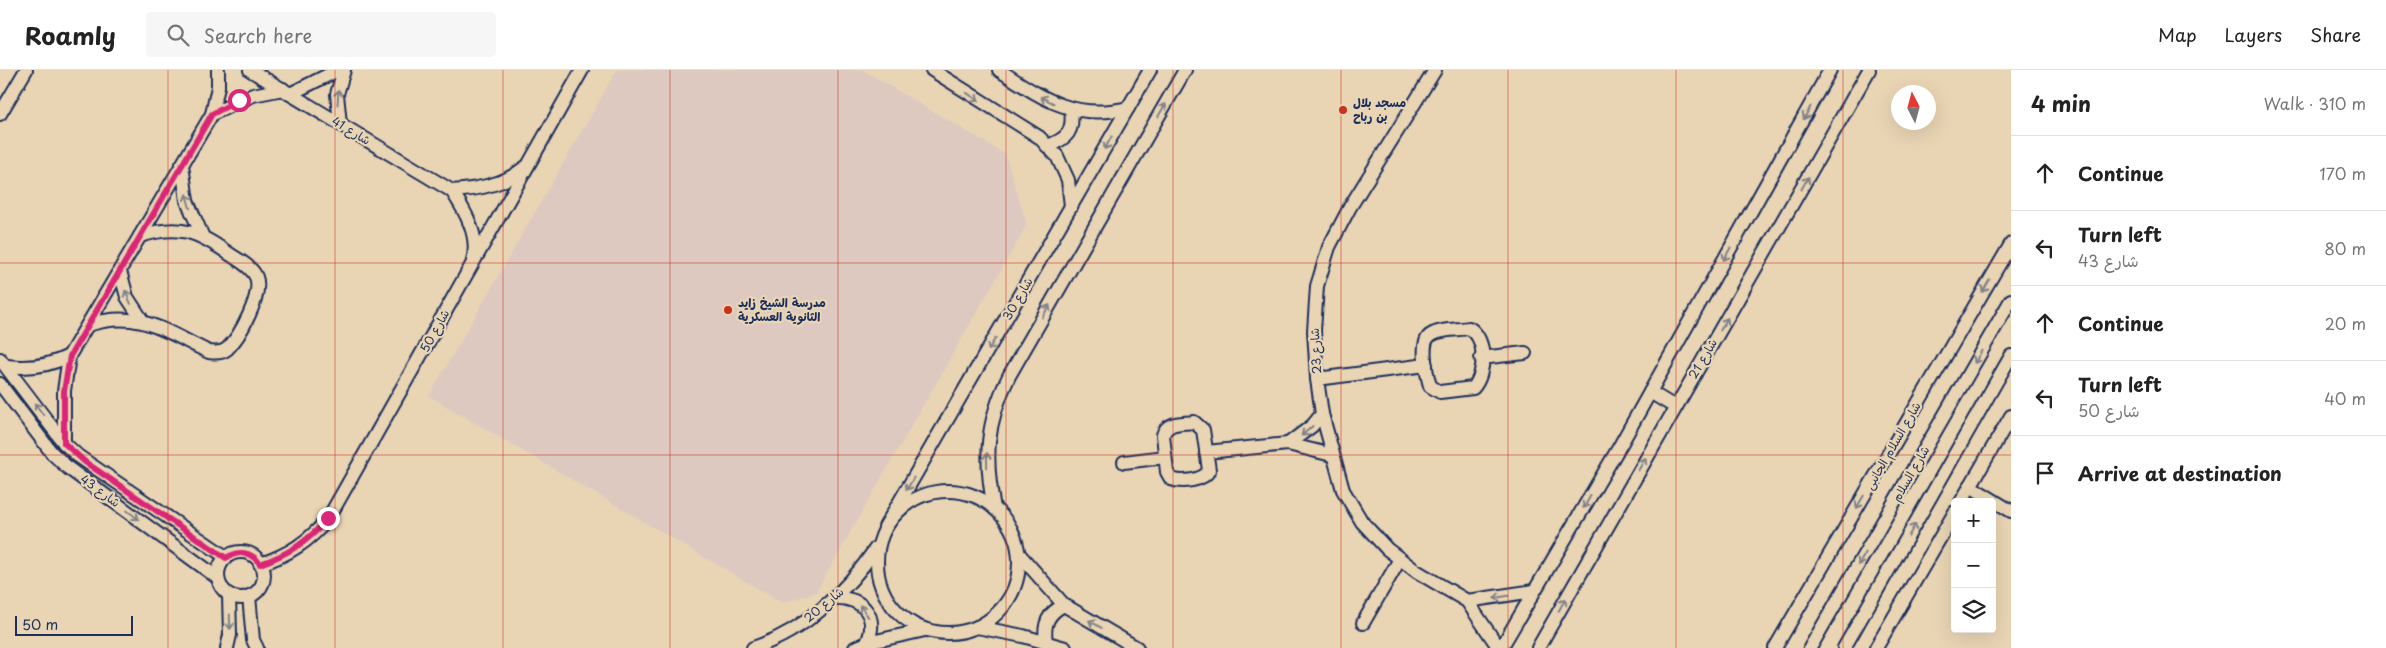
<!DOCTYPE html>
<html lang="en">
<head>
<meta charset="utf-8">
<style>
  body { margin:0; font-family:"Playpen Sans","Playpen Sans Arabic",sans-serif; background:#f6f6f6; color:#222 }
  .controls { position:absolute; right:15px; bottom:15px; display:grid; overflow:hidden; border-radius:5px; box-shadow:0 5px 20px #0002 }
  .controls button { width:45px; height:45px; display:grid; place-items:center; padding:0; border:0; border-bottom:1px solid #e0e0e0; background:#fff; color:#222; font:25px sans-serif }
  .compass { position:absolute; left:1891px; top:15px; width:45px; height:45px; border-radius:50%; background:#fff; box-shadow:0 5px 20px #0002; rotate:354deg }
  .scale { position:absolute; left:15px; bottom:12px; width:118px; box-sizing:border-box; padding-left:5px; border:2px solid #1b2f5e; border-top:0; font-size:14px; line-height:18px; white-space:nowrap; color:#1b2f5e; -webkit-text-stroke:4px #e9d5b4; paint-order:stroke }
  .stop { position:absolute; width:15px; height:15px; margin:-11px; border:4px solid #db2777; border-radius:50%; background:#fff }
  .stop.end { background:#db2777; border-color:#fff; box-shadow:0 1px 5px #0008 }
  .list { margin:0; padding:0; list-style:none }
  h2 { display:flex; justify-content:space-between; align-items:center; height:65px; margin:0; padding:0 20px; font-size:21px }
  h2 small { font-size:16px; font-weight:400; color:#767676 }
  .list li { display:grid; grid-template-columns:32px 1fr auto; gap:15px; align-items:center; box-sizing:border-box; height:75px; padding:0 20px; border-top:1px solid #e0e0e0 }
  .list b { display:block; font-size:19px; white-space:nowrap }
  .list p { margin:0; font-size:16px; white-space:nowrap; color:#767676 }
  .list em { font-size:16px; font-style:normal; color:#767676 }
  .icon { flex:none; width:28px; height:28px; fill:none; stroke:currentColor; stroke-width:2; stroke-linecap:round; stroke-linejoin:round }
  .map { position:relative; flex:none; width:2011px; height:578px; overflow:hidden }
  header { display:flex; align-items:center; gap:30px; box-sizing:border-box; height:70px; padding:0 25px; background:#fff; border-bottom:1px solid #e0e0e0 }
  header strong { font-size:24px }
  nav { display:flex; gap:28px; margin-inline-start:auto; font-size:18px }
  .search { width:350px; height:45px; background:#f6f6f6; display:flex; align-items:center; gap:12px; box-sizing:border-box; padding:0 18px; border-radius:5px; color:#767676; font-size:19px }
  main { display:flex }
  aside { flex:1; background:#fff }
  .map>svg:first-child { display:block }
</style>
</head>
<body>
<header>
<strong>Roamly</strong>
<div class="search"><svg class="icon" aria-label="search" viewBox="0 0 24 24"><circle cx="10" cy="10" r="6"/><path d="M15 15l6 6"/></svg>Search here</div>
<nav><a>Map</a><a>Layers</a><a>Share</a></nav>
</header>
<main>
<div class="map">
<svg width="2011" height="578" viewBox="0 0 2011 578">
  <rect width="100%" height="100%" fill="#e9d5b4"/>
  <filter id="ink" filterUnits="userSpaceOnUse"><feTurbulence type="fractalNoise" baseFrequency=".02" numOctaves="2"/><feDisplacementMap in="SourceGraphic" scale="10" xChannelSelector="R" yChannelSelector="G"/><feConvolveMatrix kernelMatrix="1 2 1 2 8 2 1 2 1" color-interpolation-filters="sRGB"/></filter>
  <g filter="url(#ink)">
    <polygon fill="#ddc9c0" points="617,0 863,0 1005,84 1027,155 816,522 783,533 429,326"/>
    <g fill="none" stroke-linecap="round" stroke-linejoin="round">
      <defs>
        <g id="minor">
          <path d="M250,0L452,121C465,141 480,166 473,190"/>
          <polyline points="932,0 1039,67 1057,86 1068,110 1071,136"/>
          <path d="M999,0C1042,28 1073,51 1128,38"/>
          <polyline points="1435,0 1350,137 1329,177 1317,216 1314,261 1317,309 1322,344 1343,420 1362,452 1387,479 1416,501 1467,531 1499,578"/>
          <polyline points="290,24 338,0"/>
          <polyline points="0,44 26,0"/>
          <polyline points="212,44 253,25 283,19"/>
          <polyline points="340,54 337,24 344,0"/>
          <path d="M1047,76C1068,69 1074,61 1071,39"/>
          <polyline points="182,95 187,131 202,165"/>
          <path d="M452,121C478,119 504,115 524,98"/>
          <polyline points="120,201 127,227 142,250"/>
          <path d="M88,255C138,239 165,261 209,282C215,283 222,283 227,279C240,267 263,224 256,207C252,197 240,191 231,185C198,162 180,153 140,166"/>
          <path d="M1469,258C1487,268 1486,304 1473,318L1440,322L1430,316C1427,305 1419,271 1431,265C1440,259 1458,260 1469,258Z"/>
          <polyline points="1481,288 1525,283"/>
          <polyline points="0,289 64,373 78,386 226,487"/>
          <path d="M7,296C30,299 49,296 69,286"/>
          <polyline points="1317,309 1426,295"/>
          <polyline points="0,314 52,383 68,398 218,508"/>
          <polyline points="1650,322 1675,337"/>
          <path d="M1194,352L1203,360L1209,400C1204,411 1181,413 1171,409L1167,402L1163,365C1167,351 1182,354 1194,352Z"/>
          <polyline points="64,373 64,321 69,286 212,44 218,17 218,0"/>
          <polyline points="1288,374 1312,356 1322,344"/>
          <polyline points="1206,382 1288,374 1332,385"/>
          <polyline points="1124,392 1165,387"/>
          <polyline points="1970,416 2011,441"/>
          <circle cx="948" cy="492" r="71"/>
          <polyline points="1961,432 2011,346"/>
          <path d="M994,438C984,388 986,353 1009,306L1185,0"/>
          <polyline points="885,457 1150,0"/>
          <circle cx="241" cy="505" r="23"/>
          <polyline points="1019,484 1064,535 1137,578"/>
          <path d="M260,494C289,485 309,471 328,449L582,0"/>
          <polyline points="249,526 253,570 257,578"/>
          <path d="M834,528C863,527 879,546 867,573"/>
          <polyline points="1467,531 1534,521"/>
          <polyline points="1363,553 1400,489"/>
          <polyline points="977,557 1023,566 1065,578"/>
          <path d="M1046,572C1043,554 1048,543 1064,535"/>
          <polyline points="227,578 230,565 229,525"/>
          <path d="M753,578C805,561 847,521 876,478"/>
          <polyline points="855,578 867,573 925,560"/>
          <polyline points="1501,578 1621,374 1830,0"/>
          <polyline points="1538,578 1869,0"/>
          <polyline points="1775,578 2011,174"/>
          <polyline points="1810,578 2011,230"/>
          <polyline points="1844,578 2011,286"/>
          <polyline points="1876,578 1955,442"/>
        </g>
      </defs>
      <use href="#minor" stroke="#1b2f5e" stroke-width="16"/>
      <use href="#minor" stroke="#e9d5b4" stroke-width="12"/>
    </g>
    <defs><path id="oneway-shaft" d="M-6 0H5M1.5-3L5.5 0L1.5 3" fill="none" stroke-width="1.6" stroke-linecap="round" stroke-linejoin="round" transform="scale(1.25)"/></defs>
    <g stroke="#828289">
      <use href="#oneway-shaft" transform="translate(338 27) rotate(-86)"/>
      <use href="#oneway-shaft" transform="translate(973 27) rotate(33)"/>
      <use href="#oneway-shaft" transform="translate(1047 30) rotate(-153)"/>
      <use href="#oneway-shaft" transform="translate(1162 40) rotate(-60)"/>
      <use href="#oneway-shaft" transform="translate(1807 43) rotate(119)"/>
      <use href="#oneway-shaft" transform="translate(1108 73) rotate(120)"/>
      <use href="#oneway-shaft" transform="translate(1805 113) rotate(-60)"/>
      <use href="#oneway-shaft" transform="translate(188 131) rotate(-106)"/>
      <use href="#oneway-shaft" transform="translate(1727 184) rotate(119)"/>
      <use href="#oneway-shaft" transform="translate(1986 216) rotate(120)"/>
      <use href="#oneway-shaft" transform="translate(128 227) rotate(-113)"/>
      <use href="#oneway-shaft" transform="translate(1046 241) rotate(-60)"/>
      <use href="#oneway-shaft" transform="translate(1724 254) rotate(-60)"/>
      <use href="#oneway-shaft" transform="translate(992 274) rotate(120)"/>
      <use href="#oneway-shaft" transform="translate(1978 287) rotate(120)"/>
      <use href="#oneway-shaft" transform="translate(39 339) rotate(-126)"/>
      <use href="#oneway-shaft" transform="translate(1307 361) rotate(139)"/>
      <use href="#oneway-shaft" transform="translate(987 390) rotate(-91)"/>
      <use href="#oneway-shaft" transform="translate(1642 394) rotate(-60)"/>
      <use href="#oneway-shaft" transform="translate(910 414) rotate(120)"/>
      <use href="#oneway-shaft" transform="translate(1587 432) rotate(120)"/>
      <use href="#oneway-shaft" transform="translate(1860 432) rotate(120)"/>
      <use href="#oneway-shaft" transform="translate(133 445) rotate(37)"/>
      <use href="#oneway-shaft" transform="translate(1912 460) rotate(-60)"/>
      <use href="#oneway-shaft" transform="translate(1862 489) rotate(120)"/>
      <use href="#oneway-shaft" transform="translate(1501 527) rotate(171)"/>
      <use href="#oneway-shaft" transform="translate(1562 535) rotate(-61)"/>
      <use href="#oneway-shaft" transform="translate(864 541) rotate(-126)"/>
      <use href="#oneway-shaft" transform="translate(230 552) rotate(88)"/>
      <use href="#oneway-shaft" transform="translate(1095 554) rotate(-149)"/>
    </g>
  </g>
  <g fill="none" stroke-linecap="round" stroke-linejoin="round" filter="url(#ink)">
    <path stroke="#db2777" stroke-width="6" d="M239,30L212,44L70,286L64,321V373L85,392L226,488C239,480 251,481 260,494C289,484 309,471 328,448"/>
  </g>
  <path fill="none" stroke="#c8321e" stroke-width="1" stroke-opacity="0.55" d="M168,0V578M335,0V578M503,0V578M670,0V578M838,0V578M1006,0V578M1173,0V578M1341,0V578M1508,0V578M1676,0V578M1843,0V578M0,193H2011M0,385H2011"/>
  <g fill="#c8321e" stroke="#e9d5b4" stroke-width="2">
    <circle cx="1343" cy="40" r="5"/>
    <circle cx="728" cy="240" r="5"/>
  </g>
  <g text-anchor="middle" stroke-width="4.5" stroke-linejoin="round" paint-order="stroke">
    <g font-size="12" font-weight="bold" fill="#1b2f5e" stroke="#e9d5b4" text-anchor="start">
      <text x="1353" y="37">مسجد بلال<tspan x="1353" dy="14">بن رباح</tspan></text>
      <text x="738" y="237">مدرسة الشيخ زايد<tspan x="738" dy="14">الثانوية العسكرية</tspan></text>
    </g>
    <g font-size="12" fill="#1b2f5e" stroke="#e9d5b4">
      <text transform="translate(351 61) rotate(31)" y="4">شارع 41</text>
      <text transform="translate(1018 229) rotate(-60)" y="4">شارع 30</text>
      <text transform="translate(435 261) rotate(-61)" y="4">شارع 50</text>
      <text transform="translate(1316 281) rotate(-93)" y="4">شارع 23</text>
      <text transform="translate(1703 289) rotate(-60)" y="4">شارع 21</text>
      <text transform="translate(1893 376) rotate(-60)" y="4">شارع السلام الجانبى</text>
      <text transform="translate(1911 404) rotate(-60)" y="4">شارع السلام</text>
      <text transform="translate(100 421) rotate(36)" y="4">شارع 43</text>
      <text transform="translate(824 535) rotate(-40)" y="4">شارع 20</text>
    </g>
  </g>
</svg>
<div class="controls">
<button>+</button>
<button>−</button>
<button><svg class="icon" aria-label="layers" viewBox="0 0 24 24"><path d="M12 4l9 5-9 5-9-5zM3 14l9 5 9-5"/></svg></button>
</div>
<svg class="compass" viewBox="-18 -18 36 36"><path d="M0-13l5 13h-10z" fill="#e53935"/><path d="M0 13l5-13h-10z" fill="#767676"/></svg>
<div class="scale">50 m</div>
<div class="stop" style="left:239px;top:30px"></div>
<div class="stop end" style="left:328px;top:448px"></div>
</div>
<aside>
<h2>4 min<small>Walk · 310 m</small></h2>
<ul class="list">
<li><svg class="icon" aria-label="ahead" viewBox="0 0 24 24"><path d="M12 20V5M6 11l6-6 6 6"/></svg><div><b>Continue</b></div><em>170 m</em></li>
<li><svg class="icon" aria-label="left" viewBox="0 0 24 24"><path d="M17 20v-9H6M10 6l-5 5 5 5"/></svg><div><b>Turn left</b><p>شارع 43</p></div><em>80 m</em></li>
<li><svg class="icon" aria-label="ahead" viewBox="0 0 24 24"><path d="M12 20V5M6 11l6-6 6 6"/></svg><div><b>Continue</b></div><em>20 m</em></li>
<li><svg class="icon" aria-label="left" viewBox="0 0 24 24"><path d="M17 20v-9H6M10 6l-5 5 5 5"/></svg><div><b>Turn left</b><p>شارع 50</p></div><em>40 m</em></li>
<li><svg class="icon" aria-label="arrive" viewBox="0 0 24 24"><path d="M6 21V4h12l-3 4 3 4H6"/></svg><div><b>Arrive at destination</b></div></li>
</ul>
</aside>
</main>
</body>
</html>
